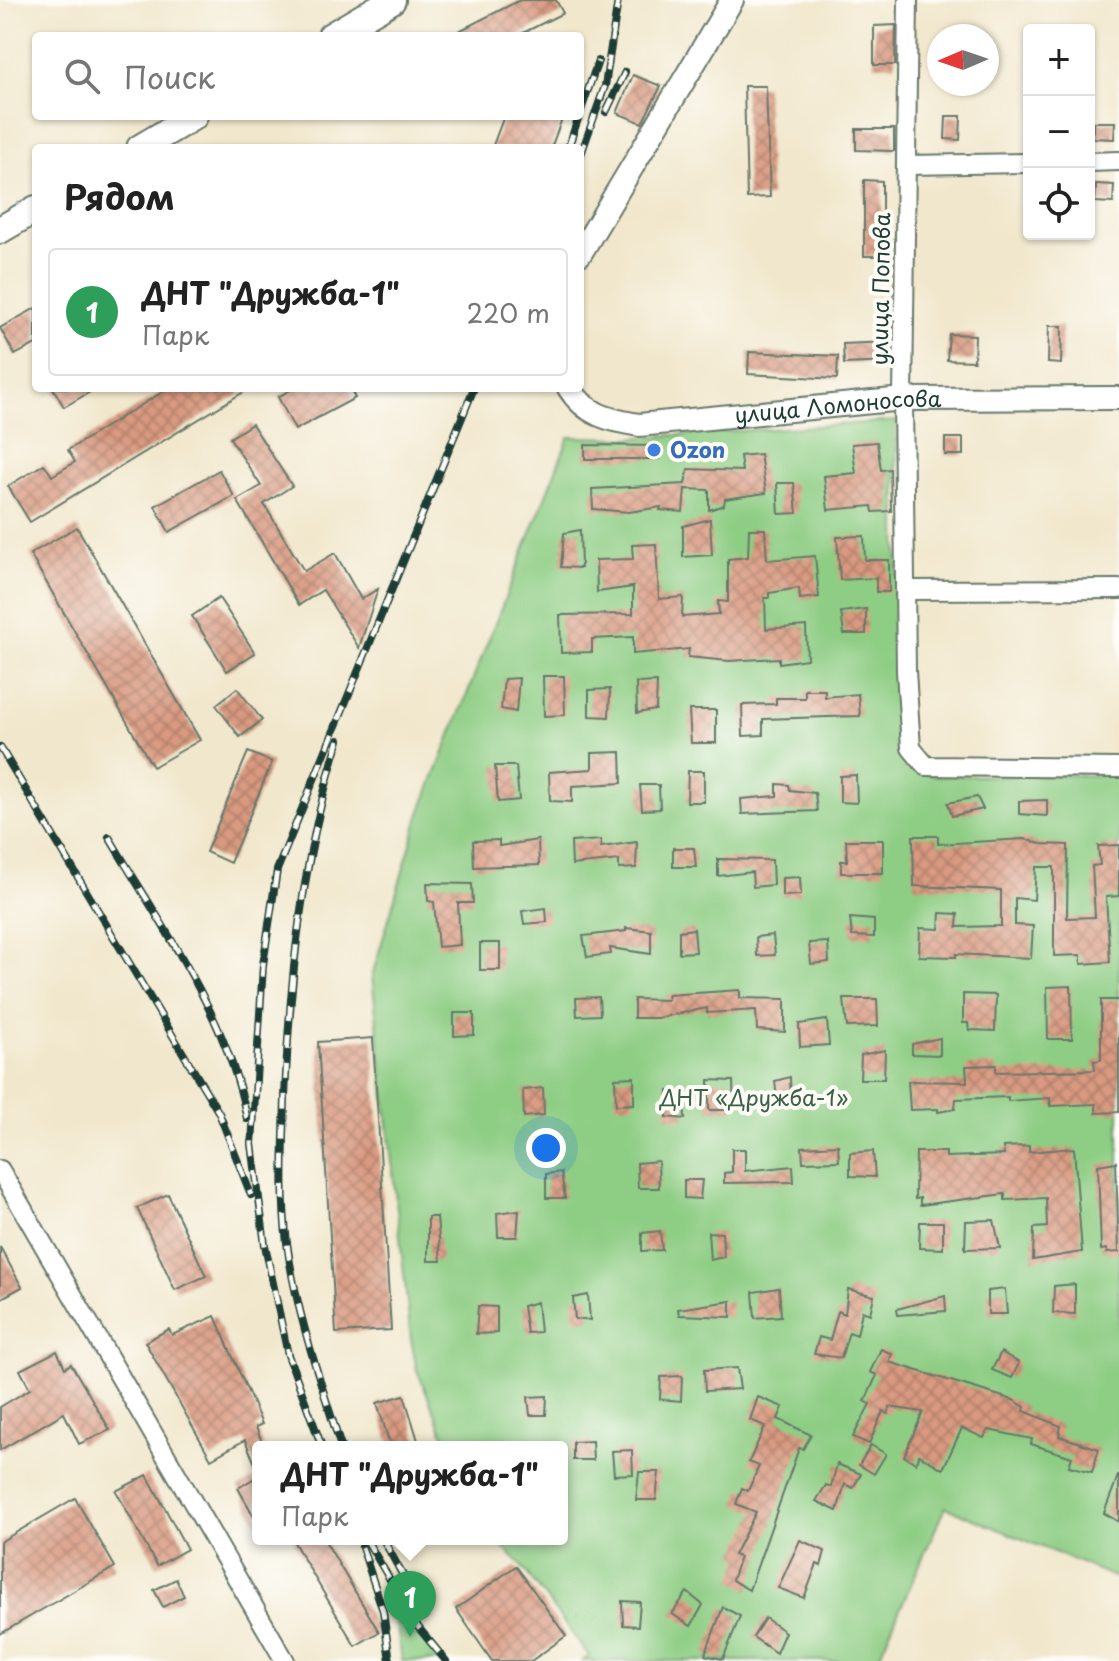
<!DOCTYPE html>
<html lang="ru">
<head>
<meta charset="utf-8">
<style>
  body { margin:0; font-family:"Playpen Sans",sans-serif; background:#f6f6f6; color:#222 }
  .controls { position:absolute; right:24px; top:24px; display:grid; overflow:hidden; border-radius:8px; box-shadow:0 2px 6px #0004 }
  .controls button { width:72px; height:72px; display:grid; place-items:center; padding:0; border:0; border-bottom:2px solid #e0e0e0; background:#fff; color:#222; font:40px sans-serif }
  .compass { position:absolute; left:927px; top:24px; width:72px; height:72px; border-radius:50%; background:#fff; box-shadow:0 2px 6px #0004; rotate:268deg }
  .you { position:absolute; left:546px; top:1148px; width:28px; height:28px; margin:-20px; border:6px solid #fff; border-radius:50%; background:#1a73e8; box-shadow:0 0 0 12px #1a73e833 }
  .badge { display:grid; place-items:center; width:52px; height:52px; border-radius:50%; background:#b5179e; color:#fff; font-size:26px; font-weight:700 }
  .pin { position:absolute; translate:-50% -66px; filter:drop-shadow(0 2px 4px #0008) }
  .pin::after { content:''; position:absolute; top:42px; width:28px; height:24px; background:inherit; clip-path:polygon(0 0,100% 0,50% 100%) }
  .popup { position:absolute; left:252px; top:1441px; width:316px; height:104px; box-sizing:border-box; display:grid; place-content:center; border-radius:8px; background:#fff; filter:drop-shadow(0 2px 6px #0005); font-size:26px; white-space:nowrap; color:#767676 }
  .popup b { font-size:30px; color:#222 }
  .popup::after { content:''; position:absolute; left:50%; top:100%; margin-left:-16px; border:16px solid transparent; border-top-color:#fff }
  .list { margin:0; padding:0; list-style:none }
  h2 { display:flex; justify-content:space-between; align-items:center; height:104px; margin:0; padding:0 32px; font-size:34px }
  h2 small { font-size:26px; font-weight:400; color:#767676 }
  .list li { display:grid; grid-template-columns:52px 1fr auto; gap:24px; align-items:center; box-sizing:border-box; height:128px; margin:0 16px 16px; padding:0 16px; border:2px solid #e0e0e0; border-radius:8px }
  .list b { display:block; font-size:30px; white-space:nowrap }
  .list p { margin:0; font-size:26px; white-space:nowrap; color:#767676 }
  .list em { font-size:26px; font-style:normal; color:#767676 }
  .icon { flex:none; width:44px; height:44px; fill:none; stroke:currentColor; stroke-width:2; stroke-linecap:round; stroke-linejoin:round }
  .map { position:relative; flex:none; width:1119px; height:1661px; overflow:hidden }
  .search { position:absolute; background:#fff; box-shadow:0 2px 6px #0004; left:32px; top:32px; width:552px; height:88px; display:flex; align-items:center; gap:20px; box-sizing:border-box; padding:0 28px; border-radius:8px; color:#767676; font-size:30px }
  .panel { position:absolute; background:#fff; box-shadow:0 2px 6px #0004; left:32px; top:144px; width:552px; height:248px; border-radius:8px }
  .map>svg:first-child { display:block }
</style>
</head>
<body>
<div class="map">
<svg width="1119" height="1661" viewBox="0 0 1119 1661">
  <defs>
    <pattern id="building-cross-hatch" width="8" height="8" patternUnits="userSpaceOnUse" patternTransform="scale(2)"><rect width="8" height="8" fill="#da9a81"/><path d="M0 0l8 8M0 8l8-8" fill="none" stroke="#b07f6a"/></pattern>
  </defs>
  <rect width="100%" height="100%" fill="#fdfcf7"/>
  <filter id="ink" filterUnits="userSpaceOnUse"><feTurbulence type="fractalNoise" baseFrequency=".0125" numOctaves="2"/><feDisplacementMap in="SourceGraphic" scale="16" xChannelSelector="R" yChannelSelector="G"/><feConvolveMatrix kernelMatrix="1 2 1 2 8 2 1 2 1" color-interpolation-filters="sRGB"/></filter>
  <filter id="wash" filterUnits="userSpaceOnUse"><feTurbulence type="fractalNoise" baseFrequency=".006" numOctaves="4" result="noise"/><feDisplacementMap in="SourceGraphic" scale="32" xChannelSelector="R" yChannelSelector="G"/><feGaussianBlur stdDeviation="1.8" result="paint"/><feColorMatrix in="noise" values="0 0 0 0 0 0 0 0 0 0 0 0 0 0 0 0 0 1.4 0 .05"/><feComposite in="paint" operator="in"/></filter>
  <g filter="url(#wash)">
    <rect width="100%" height="100%" fill="#f1e7cc"/>
    <g fill="#8ecd84" stroke="#56855c" stroke-width="2">
      <polygon points="896,421 899,728 899,744 907,765 934,776 1119,775 1119,1579 945,1507 877,1661 583,1661 589,1656 520,1564 494,1539 562,1539 562,1447 449,1447 417,1370 411,1339 372,976 420,813 569,437 629,438"/>
      <polygon points="405,1617 439,1661 402,1661 396,1622"/>
    </g>
    <g id="blocks">
      <g fill="url(#building-cross-hatch)">
        <polygon points="520,0 556,0 563,13 517,36 449,36"/>
        <polygon points="896,25 895,65 874,65 874,26"/>
        <polygon points="633,75 661,86 642,123 617,113"/>
        <polygon points="744,86 766,86 770,197 747,198"/>
        <polygon points="504,116 563,116 551,148 492,148"/>
        <polygon points="946,116 961,116 960,140 945,139"/>
        <polygon points="1093,122 1115,122 1114,139 1093,138"/>
        <polygon points="856,129 894,129 894,151 856,150"/>
        <polygon points="864,180 882,181 882,256 864,256"/>
        <polygon points="1096,184 1114,185 1113,203 1095,202"/>
        <polygon points="36,308 36,344 15,355 0,328"/>
        <polygon points="1049,326 1062,326 1061,364 1048,363"/>
        <polygon points="949,334 975,335 974,361 947,360"/>
        <polygon points="890,342 891,362 844,364 843,344"/>
        <polygon points="749,352 838,356 837,379 748,374"/>
        <polygon points="53,388 97,388 64,407"/>
        <polygon points="169,388 250,388 30,522 8,486 44,464 52,476 75,462 68,450"/>
        <polygon points="294,388 350,388 355,398 295,430 278,397"/>
        <polygon points="252,424 292,486 264,504 304,571 335,553 361,599 378,589 359,648 323,590 299,605 237,500 261,486 230,438"/>
        <rect x="945" y="438" width="18" height="17"/>
        <polygon points="877,442 881,470 890,469 891,511 873,512 872,506 828,510 824,476 856,473 852,444"/>
        <polygon points="585,445 659,446 659,459 585,459"/>
        <polygon points="760,454 766,493 725,499 724,505 709,510 709,490 685,489 683,512 660,510 661,507 629,512 593,509 592,489 685,484 688,469 742,471 740,456"/>
        <polygon points="219,470 234,496 169,532 155,506"/>
        <polygon points="777,483 794,483 797,513 779,514"/>
        <polygon points="710,519 712,555 683,557 683,526"/>
        <polygon points="77,527 200,740 153,767 30,554"/>
        <polygon points="749,529 765,529 767,560 815,556 819,597 800,599 799,588 769,593 769,598 765,598 766,629 806,626 807,659 779,663 779,658 729,661 688,657 689,649 633,654 633,637 592,639 592,652 561,653 560,615 633,614 633,587 597,592 596,560 633,559 632,545 656,544 659,599 683,597 682,617 719,614 718,601 728,602 728,559 748,557"/>
        <polygon points="580,530 581,568 561,567 564,533"/>
        <polygon points="864,536 865,560 889,560 889,592 876,592 876,578 840,580 837,537"/>
        <polygon points="219,598 255,653 227,671 192,616"/>
        <polygon points="866,609 866,634 844,634 841,612"/>
        <polygon points="543,676 564,676 565,715 544,716"/>
        <polygon points="519,678 516,712 501,709 504,679"/>
        <polygon points="657,682 656,710 637,713 636,683"/>
        <polygon points="237,688 262,720 240,737 216,705"/>
        <polygon points="610,689 609,717 589,716 589,690"/>
        <polygon points="805,690 825,690 825,697 858,694 860,716 763,719 763,735 743,736 742,705 776,704 776,698 805,698"/>
        <polygon points="689,710 716,710 716,743 691,743"/>
        <polygon points="248,752 272,762 230,863 206,852"/>
        <polygon points="621,752 622,783 572,786 572,802 550,801 549,772 592,769 592,753"/>
        <polygon points="495,766 516,766 519,800 498,802"/>
        <polygon points="688,771 704,771 704,802 687,802"/>
        <polygon points="856,775 857,803 840,802 840,776"/>
        <polygon points="777,784 789,785 790,790 815,793 817,811 742,814 741,799 777,796"/>
        <polygon points="640,785 659,785 660,809 642,810"/>
        <polygon points="977,797 983,809 952,816 948,803"/>
        <polygon points="1047,800 1047,816 1019,814 1019,801"/>
        <polygon points="913,836 938,836 938,844 1025,839 1041,844 1068,845 1067,918 1095,917 1092,866 1100,865 1098,846 1119,845 1119,896 1106,897 1110,962 1081,964 1081,955 1054,956 1054,867 1036,867 1034,900 1015,898 1015,925 1033,926 1031,958 956,954 956,957 919,956 920,928 939,929 940,913 958,914 957,927 1001,926 1001,890 914,886"/>
        <polygon points="499,840 499,846 538,840 539,865 474,867 473,841"/>
        <polygon points="601,840 601,847 637,842 636,868 619,869 619,860 572,865 571,842"/>
        <polygon points="846,840 883,840 883,873 841,873 841,861 847,861"/>
        <polygon points="673,848 694,848 696,867 673,867"/>
        <polygon points="718,859 772,860 773,885 753,887 752,872 718,876"/>
        <polygon points="800,877 801,895 782,896 782,878"/>
        <polygon points="427,883 472,884 473,903 458,903 460,945 438,947 434,902 428,901"/>
        <polygon points="546,908 547,922 524,924 522,911"/>
        <polygon points="850,918 874,920 874,937 852,936"/>
        <polygon points="626,928 651,931 651,954 610,948 611,954 587,957 583,936 626,931"/>
        <polygon points="694,929 696,952 679,953 679,931"/>
        <polygon points="773,935 775,955 757,956 756,937"/>
        <polygon points="828,942 829,962 811,964 809,943"/>
        <rect x="480" y="943" width="20" height="27"/>
        <polygon points="1071,986 1072,1039 1048,1039 1047,987"/>
        <polygon points="740,990 740,998 785,999 785,1032 757,1030 756,1010 707,1013 707,1008 657,1018 634,1018 634,999 668,1000 667,995"/>
        <polygon points="963,994 996,995 995,1031 969,1030 968,1023 963,1023"/>
        <polygon points="599,997 600,1015 577,1016 576,998"/>
        <polygon points="844,999 877,999 878,1026 847,1027"/>
        <polygon points="1101,1000 1119,1000 1119,1112 1096,1113 1096,1104 1050,1106 1050,1098 1008,1101 1008,1097 956,1099 955,1109 938,1112 938,1109 910,1110 908,1081 967,1082 966,1066 996,1065 996,1072 1095,1070 1094,1061 1101,1060"/>
        <polygon points="454,1013 474,1013 474,1035 454,1036"/>
        <polygon points="827,1020 829,1045 800,1047 799,1024"/>
        <polygon points="373,1038 391,1330 336,1333 318,1042"/>
        <polygon points="940,1038 940,1055 912,1054 912,1044"/>
        <polygon points="885,1050 884,1079 860,1079 861,1055"/>
        <polygon points="634,1077 634,1104 616,1105 615,1078"/>
        <polygon points="790,1077 791,1106 778,1108 775,1081"/>
        <polygon points="709,1080 733,1081 734,1110 709,1110"/>
        <polygon points="543,1088 544,1115 524,1117 523,1090"/>
        <polygon points="668,1091 684,1093 685,1119 667,1117"/>
        <polygon points="838,1145 839,1161 803,1162 802,1147"/>
        <polygon points="1029,1146 1029,1152 1074,1148 1082,1252 1033,1260 1034,1228 1047,1227 1046,1198 1005,1200 1005,1194 920,1205 920,1198 915,1199 916,1152 946,1152 946,1157 1004,1155 1003,1147"/>
        <polygon points="732,1149 745,1149 745,1171 793,1166 794,1182 724,1183 724,1173 732,1172"/>
        <polygon points="873,1151 875,1177 850,1176 850,1153"/>
        <polygon points="658,1161 659,1188 638,1188 637,1163"/>
        <polygon points="1116,1162 1119,1252 1107,1253 1107,1249 1101,1250 1098,1165"/>
        <polygon points="561,1172 565,1198 546,1198 546,1174"/>
        <polygon points="684,1180 702,1180 700,1199 684,1198"/>
        <polygon points="168,1194 206,1276 175,1290 137,1208"/>
        <polygon points="519,1210 517,1237 498,1237 497,1213"/>
        <polygon points="428,1217 437,1217 441,1261 428,1261"/>
        <polygon points="994,1220 1000,1248 965,1249 966,1221"/>
        <polygon points="920,1222 943,1222 943,1249 919,1248"/>
        <polygon points="660,1231 662,1250 642,1251 642,1233"/>
        <polygon points="708,1232 722,1233 724,1257 710,1260"/>
        <polygon points="0,1247 22,1287 0,1299"/>
        <polygon points="1075,1284 1075,1314 1053,1313 1054,1286"/>
        <polygon points="779,1288 781,1316 755,1318 753,1292"/>
        <polygon points="848,1289 874,1296 870,1314 862,1311 857,1335 849,1332 841,1358 814,1354 819,1337 830,1340 838,1311 845,1314"/>
        <polygon points="1005,1289 1007,1314 988,1314 988,1291"/>
        <polygon points="588,1295 590,1320 575,1319 573,1298"/>
        <polygon points="945,1296 946,1311 898,1315 897,1309"/>
        <polygon points="731,1301 731,1317 679,1315 678,1309"/>
        <polygon points="537,1302 540,1332 527,1333 523,1306"/>
        <polygon points="478,1306 497,1307 497,1333 476,1334"/>
        <polygon points="215,1316 262,1424 256,1427 264,1447 258,1447 258,1471 245,1440 211,1459 145,1342 169,1329 172,1335"/>
        <polygon points="881,1349 892,1354 889,1362 1013,1400 1025,1407 1024,1411 1061,1426 1059,1436 1099,1449 1092,1472 1069,1466 1072,1457 1031,1444 1032,1439 988,1430 984,1438 962,1428 943,1469 919,1455 916,1463 904,1456 923,1412 890,1407 888,1414 883,1411 869,1444 853,1437 870,1404 865,1401 877,1375 870,1372"/>
        <polygon points="57,1351 65,1368 71,1364 110,1430 79,1444 64,1413 0,1450 0,1407 30,1389 20,1370"/>
        <polygon points="1001,1352 1019,1363 1012,1378 992,1370"/>
        <polygon points="737,1368 740,1389 705,1391 704,1370"/>
        <polygon points="682,1376 681,1401 660,1399 661,1377"/>
        <polygon points="404,1395 420,1447 391,1447 377,1403"/>
        <polygon points="547,1396 546,1415 530,1415 528,1397"/>
        <polygon points="758,1397 783,1407 778,1419 811,1435 803,1449 799,1448 749,1590 732,1580 740,1557 734,1555 756,1512 736,1504 742,1488 748,1491 759,1466 749,1462 765,1426 750,1420"/>
        <polygon points="592,1441 593,1460 573,1460 573,1442"/>
        <polygon points="871,1445 886,1454 874,1474 859,1465"/>
        <polygon points="632,1450 633,1474 614,1475 612,1451"/>
        <polygon points="837,1464 861,1474 853,1488 845,1484 837,1511 816,1501 826,1485 831,1487"/>
        <polygon points="639,1472 659,1472 656,1500 636,1500"/>
        <polygon points="147,1475 187,1549 157,1566 116,1491"/>
        <polygon points="258,1476 258,1524 238,1488"/>
        <polygon points="1118,1476 1119,1476 1119,1522 1104,1513"/>
        <polygon points="75,1498 115,1567 0,1634 0,1542"/>
        <polygon points="292,1539 324,1539 379,1632 355,1646"/>
        <polygon points="800,1540 825,1551 821,1566 817,1564 804,1598 778,1588"/>
        <polygon points="516,1566 566,1636 531,1661 492,1661 456,1609"/>
        <polygon points="176,1579 184,1596 163,1607 154,1590"/>
        <polygon points="687,1592 703,1605 691,1626 672,1614"/>
        <polygon points="622,1601 640,1602 638,1626 623,1625"/>
        <polygon points="723,1607 740,1616 723,1659 705,1655"/>
        <polygon points="765,1618 785,1632 776,1653 753,1637"/>
      </g>
    </g>
  </g>
  <g filter="url(#ink)">
    <use href="#blocks" fill-opacity="0" stroke="#687869" stroke-width="2"/>
    <g fill="none" stroke-linecap="round" stroke-linejoin="round">
      <defs>
        <g id="minor">
          <polyline points="908,0 903,399 906,671 911,748 926,766 1119,768"/>
          <polyline points="1089,162 1119,161"/>
          <polyline points="907,165 1029,163"/>
          <polyline points="905,590 1119,589"/>
          <polyline points="0,1170 285,1661"/>
        </g>
        <g id="tertiary">
          <polyline points="580,254 732,0"/>
          <path id="s1" d="M569,388C586,415 609,420 639,425L903,399L1119,398"/>
        </g>
        <g id="primary">
          <polyline points="331,36 392,0"/>
          <polyline points="140,148 194,116"/>
          <polyline points="0,230 36,209"/>
        </g>
      </defs>
      <use href="#minor" stroke="#687869" stroke-width="22"/>
      <use href="#tertiary" stroke="#687869" stroke-width="26"/>
      <use href="#primary" stroke="#687869" stroke-width="30"/>
      <use href="#minor" stroke="#fff" stroke-width="18"/>
      <use href="#tertiary" stroke="#fff" stroke-width="22"/>
      <use href="#primary" stroke="#fff" stroke-width="26"/>
      <defs>
        <g id="rail">
          <polyline points="606,112 625,72"/>
          <polyline points="568,148 598,61"/>
          <polyline points="580,157 605,86 618,0"/>
          <path d="M339,740C302,857 290,976 285,1097C284,1145 281,1196 287,1243C296,1313 320,1380 341,1447"/>
          <polyline points="0,747 219,1113 251,1195"/>
          <path d="M109,837C162,927 227,1015 247,1119"/>
          <polyline points="322,1447 288,1355 265,1245 252,1144 263,965 277,870 474,388"/>
          <polyline points="366,1539 418,1627 446,1661"/>
          <polyline points="383,1539 425,1616"/>
          <polyline points="362,1547 383,1611 390,1661"/>
        </g>
      </defs>
      <use href="#rail" stroke="#1f3d34" stroke-width="8"/>
      <use href="#rail" stroke="#fdfcf7" stroke-width="5" stroke-dasharray="15" stroke-linecap="butt"/>
    </g>
  </g>
  <circle fill="#3f7fe0" stroke="#fdfcf7" stroke-width="3" cx="654" cy="450" r="8"/>
  <g text-anchor="middle" stroke-width="8" stroke-linejoin="round" paint-order="stroke">
    <g font-size="22" fill="#1f3d34" stroke="#fdfcf7">
      <text transform="translate(881 289) rotate(-89)" y="8">улица Попова</text>
      <text dy="8" stroke="none"><textPath href="#s1" startOffset="282">улица Ломоносова</textPath></text>
    </g>
    <g font-size="22" font-weight="bold" fill="#366cbe" stroke="#fdfcf7" text-anchor="start">
      <text x="670" y="458">Ozon</text>
    </g>
    <g font-size="22" fill="#3b6148" stroke="#fdfcf7">
      <text x="754" y="1106">ДНТ «Дружба-1»</text>
    </g>
  </g>
</svg>
<div class="controls">
<button>+</button>
<button>−</button>
<button><svg class="icon" aria-label="locate" viewBox="0 0 24 24"><circle cx="12" cy="12" r="6"/><path d="M12 2v4M12 18v4M2 12h4M18 12h4"/></svg></button>
</div>
<svg class="compass" viewBox="-18 -18 36 36"><path d="M0-13l5 13h-10z" fill="#e53935"/><path d="M0 13l5-13h-10z" fill="#767676"/></svg>
<div class="you"></div>
<div class="pin badge" style="left:410px;top:1637px;background:#2e9e5b">1</div>
<div class="popup"><b>ДНТ &quot;Дружба-1&quot;</b>Парк</div>
<div class="search"><svg class="icon" aria-label="search" viewBox="0 0 24 24"><circle cx="10" cy="10" r="6"/><path d="M15 15l6 6"/></svg>Поиск</div>
<section class="panel">
<h2>Рядом<small></small></h2>
<ul class="list">
<li><span class="badge" style="background:#2e9e5b">1</span><div><b>ДНТ &quot;Дружба-1&quot;</b><p>Парк</p></div><em>220 m</em></li>
</ul>
</section>
</div>
</body>
</html>
